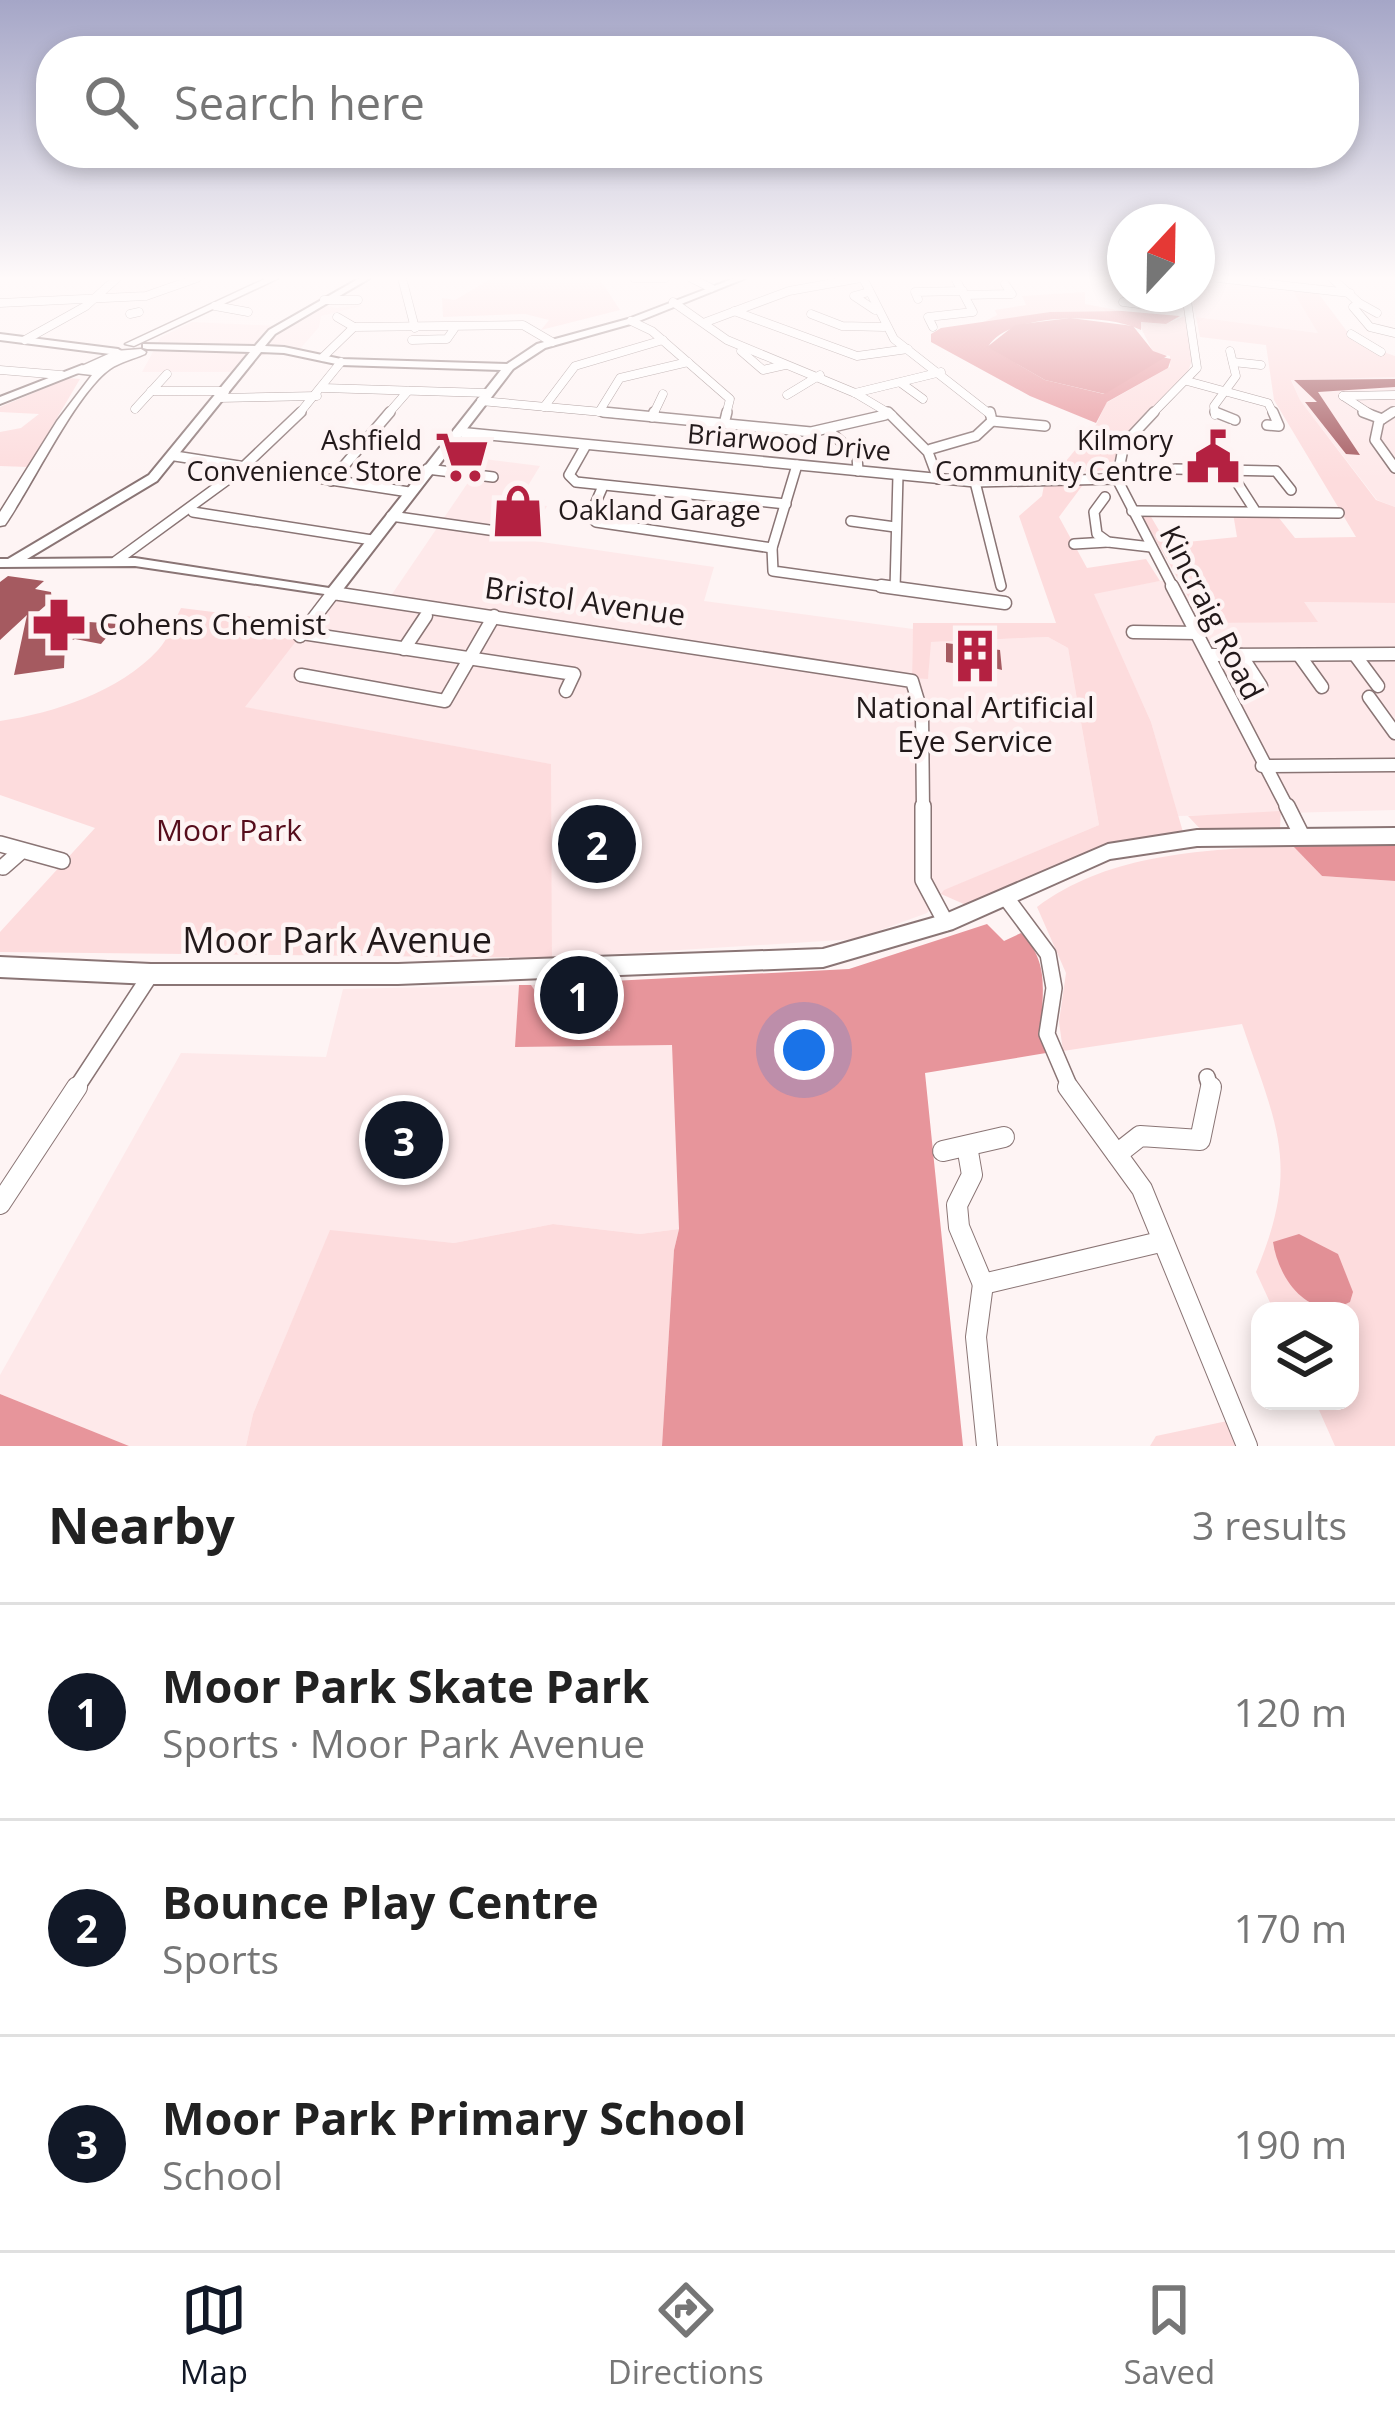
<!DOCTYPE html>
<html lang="en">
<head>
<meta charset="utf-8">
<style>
  body { margin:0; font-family:"Open Sans",sans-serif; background:#f2f2f2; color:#222 }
  .controls { position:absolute; right:36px; bottom:36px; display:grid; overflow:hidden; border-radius:24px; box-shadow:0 6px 18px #0003 }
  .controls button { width:108px; height:108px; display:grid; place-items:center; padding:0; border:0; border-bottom:3px solid #e0e0e0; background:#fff; color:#222; font:60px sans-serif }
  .compass { position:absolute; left:1107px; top:204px; width:108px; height:108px; border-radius:50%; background:#fff; box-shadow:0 6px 18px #0003; rotate:22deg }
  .you { position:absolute; left:804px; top:1050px; width:42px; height:42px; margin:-30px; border:9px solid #fff; border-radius:50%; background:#1a73e8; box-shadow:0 0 0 18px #1a73e833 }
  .badge { display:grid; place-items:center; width:78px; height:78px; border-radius:50%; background:#111827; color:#fff; font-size:39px; font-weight:700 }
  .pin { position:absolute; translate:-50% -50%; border:6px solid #fff; box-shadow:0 3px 12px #0006 }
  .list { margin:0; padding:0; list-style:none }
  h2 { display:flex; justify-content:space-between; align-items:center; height:156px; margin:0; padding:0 48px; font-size:51px }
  h2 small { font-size:39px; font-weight:400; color:#767676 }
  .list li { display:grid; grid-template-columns:78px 1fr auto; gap:36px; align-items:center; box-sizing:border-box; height:216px; padding:0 48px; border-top:3px solid #e0e0e0 }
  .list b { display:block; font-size:45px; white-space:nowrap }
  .list p { margin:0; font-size:39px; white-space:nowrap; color:#767676 }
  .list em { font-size:39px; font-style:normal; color:#767676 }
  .icon { flex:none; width:66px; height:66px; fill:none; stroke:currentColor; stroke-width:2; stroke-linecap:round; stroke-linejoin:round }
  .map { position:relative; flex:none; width:1395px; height:1446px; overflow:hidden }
  .search { position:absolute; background:#fff; box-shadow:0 6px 18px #0003; left:36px; right:36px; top:36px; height:132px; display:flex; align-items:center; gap:30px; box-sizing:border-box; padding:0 42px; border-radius:48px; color:#767676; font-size:45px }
  .sheet { height:804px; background:#fff }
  nav { display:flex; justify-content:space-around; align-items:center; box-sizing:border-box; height:168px; border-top:3px solid #e0e0e0; background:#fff; font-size:33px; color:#767676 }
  nav a { display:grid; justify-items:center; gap:6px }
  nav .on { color:#111827 }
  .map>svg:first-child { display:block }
</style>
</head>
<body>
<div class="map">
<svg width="1395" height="1446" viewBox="0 0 1395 1446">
  <rect width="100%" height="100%" fill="#fef4f4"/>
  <g fill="#fee9ea">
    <polygon points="1197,278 1290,286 1319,333 1196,317 1192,294 1197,294"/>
    <polygon points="319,303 335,308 365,305 321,316 319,327 300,349 259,356 233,372 142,372 161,337 192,322 280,326"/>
    <polygon points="1395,377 1395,507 1377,500 1300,400 1291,379"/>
    <polygon points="484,459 540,466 518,502 547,506 528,540 714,567 704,601 913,629 912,678 928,678 930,642 1048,637 1068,648 1099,825 945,890 927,913 856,939 552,958 550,764 243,707 333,593 388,600"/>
    <polygon points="1160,581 1177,581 1204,623 1317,621 1303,602 1395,603 1395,810 1178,816 1151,722 1093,593"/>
    <polygon points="519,985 516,1047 672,1044 679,1229 640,1234 553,1224 454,1243 330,1231 253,1414 246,1446 129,1446 0,1394 0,1375 181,1053 326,1057 343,989"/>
  </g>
  <g fill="#fddcdd">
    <polygon points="492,278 599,278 620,310 541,330 549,320 525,314 443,317 442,298 455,300"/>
    <polygon points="1290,286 1315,289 1355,342 1395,356 1395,377 1291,380 1300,400 1376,500 1395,507 1395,603 1304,602 1318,622 1203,623 1142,516 1150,515 1167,544 1237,537 1233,513 1275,513 1295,538 1356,537 1274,400 1266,345 1200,337 1196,317 1318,333"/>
    <polygon points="1085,292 1085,304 1122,311 1050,312 976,326 997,315 995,310 1026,305 1022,296"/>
    <path d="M1185,316C1186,330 1195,350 1191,363C1179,405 1122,416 1112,470L1056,473L1096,425L1106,403L1170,367V356L1153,352L1138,322L1166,324Z"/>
    <polygon points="69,378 80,379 28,467 0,466 0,432 21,428 39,414 0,412 0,407"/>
    <polygon points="1085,482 1059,517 1087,568 1146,559 1160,581 1094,594 1151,722 1183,832 1105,845 966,905 941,894 944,890 1099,825 1068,648 1048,637 931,642 928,679 912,678 913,623 1056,623 1019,516 1042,496 1044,485"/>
    <path d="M181,608L302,623L294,634L300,636L245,707L551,764L552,958L0,952V932L95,828L0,795V721C54,713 119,692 158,650C168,640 174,621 181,608Z"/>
    <polygon points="1281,811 1280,828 1270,830 1203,832 1188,816"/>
    <path d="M1292,845L1322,876L1395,881V1446H1335L1315,1401H1350V1311H1274L1256,1272C1301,1165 1277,1127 1242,1024L1063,1051L1059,1022L1066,973L1037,907C1111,852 1203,851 1292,845Z"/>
    <path d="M612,981L611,1031C574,1022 552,1017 531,985Z"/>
    <polygon points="553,1224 640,1234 679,1229 674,1250 662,1446 246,1446 253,1414 330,1230 454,1243"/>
    <polygon points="1232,1420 1239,1446 1150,1446 1156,1436"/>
  </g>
  <g fill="#e7959b">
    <path d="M1122,311L1180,316L1166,324L1141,322V330C1108,313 1007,312 988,347L1045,380L1104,394L1162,357L1171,359L1168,368L1107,402L1096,423L1030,396L931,342V334L941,328L1050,312Z"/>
    <polygon points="1395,836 1395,881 1322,876 1292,845"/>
    <path d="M987,924L1004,941L1021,933C1059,971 1033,1008 1046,1053L925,1073L963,1446H662L674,1250L679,1229L672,1045L515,1047L519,985H531C552,1017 573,1022 610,1031L612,981L849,969Z"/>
    <polygon points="0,1394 129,1446 0,1446"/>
  </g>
  <g fill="#e29096">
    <polygon points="1070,318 1133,326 1153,351 1167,356 1105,394 1045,380 987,347 1015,325"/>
    <path d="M1299,1234L1338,1254L1353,1292L1350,1302C1309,1323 1278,1278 1273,1242Z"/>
  </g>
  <g fill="#a55a60">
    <polygon points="1395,379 1395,387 1318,392 1360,455 1346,454 1305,402 1317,402 1294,380"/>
    <polygon points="8,576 44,581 35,589 51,592 52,600 31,618 118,624 101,644 75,639 65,643 64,668 14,675 27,615 0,640 0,582"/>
    <polygon points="946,643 1000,650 1002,670 966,661 966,665 946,662"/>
  </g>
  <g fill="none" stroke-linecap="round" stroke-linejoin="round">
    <defs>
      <g id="street-far4">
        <polyline points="402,278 415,328"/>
        <polyline points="634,278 665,278"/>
        <polyline points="691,278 711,288"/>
        <polyline points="863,278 894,339 991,415"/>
        <polyline points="1218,278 1350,293"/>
        <polyline points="1332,278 1359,303 1353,307 1370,327 1395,333"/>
        <polyline points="869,292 854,296 875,310"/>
        <polyline points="1149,294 1186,298"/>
        <polyline points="965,295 1012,294 1005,284"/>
        <polyline points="918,299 915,292 963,291"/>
        <polyline points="324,300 358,300"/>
        <polyline points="673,302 727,340 855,393 892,415"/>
        <polyline points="1123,302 1139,304 1140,294"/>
        <polyline points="0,303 146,296 197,278"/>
        <polyline points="1359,303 1377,313"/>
        <polyline points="215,306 248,312"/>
        <polyline points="734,311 857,356 908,349"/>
        <polyline points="130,314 139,312"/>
        <polyline points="811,314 842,326 884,327"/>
        <polyline points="337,317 354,327"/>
        <polyline points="631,321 652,331 730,399 726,415"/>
        <polyline points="706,322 789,291 861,278"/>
        <polyline points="933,327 928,317 973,312 955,278"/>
        <polyline points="1351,334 1381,352"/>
        <polyline points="25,340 86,306 117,278"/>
        <polyline points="412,340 447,339 454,329"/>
        <polyline points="741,351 763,370 785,365"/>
        <polyline points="323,357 354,327 523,325 552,342"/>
        <polyline points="1233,362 1261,365"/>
        <polyline points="0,370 61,375"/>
        <polyline points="1187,381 1268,403 1274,415"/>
        <polyline points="901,383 923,399"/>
        <polyline points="323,388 487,393"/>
        <polyline points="151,391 225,391"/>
        <polyline points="855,393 941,372"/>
        <polyline points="787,395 820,375"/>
        <polyline points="1343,396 1395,395"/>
        <polyline points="1343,396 1372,415"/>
        <polyline points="219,398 317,396"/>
        <polyline points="481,401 635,415"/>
        <polyline points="544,407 575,366 663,340"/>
        <polyline points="135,409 167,374"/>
        <polyline points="599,412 620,378 688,362"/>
        <polyline points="298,415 341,362"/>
        <polyline points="387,415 408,391"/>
        <polyline points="653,415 663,394"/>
        <polyline points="1151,415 1197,368 1186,294"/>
        <polyline points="1215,415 1214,406 1236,376 1230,351"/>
        <polyline points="1388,415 1395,411"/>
      </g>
      <g id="street-far3">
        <polyline points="603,412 811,432 885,415"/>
        <polyline points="888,412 928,452 938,479"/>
        <polyline points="1154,412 1124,444 1117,479 1174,589"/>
        <polyline points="1215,412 1235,420"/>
        <polyline points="1363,412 1382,419"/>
        <polyline points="1393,412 1379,421 1375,440 1395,468"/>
        <polyline points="652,417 654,412"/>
        <polyline points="992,421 1045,426"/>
        <polyline points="724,424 727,412"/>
        <polyline points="1267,425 1279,426 1273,412"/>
        <polyline points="827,429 857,456 858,471"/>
        <polyline points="458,432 975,482 1117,479"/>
        <polyline points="586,445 569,475 576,482 786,504"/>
        <polyline points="931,449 976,436 992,421 990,412"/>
        <polyline points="175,456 409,492"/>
        <polyline points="797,465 772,548 773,571 902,589"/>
        <polyline points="427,469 493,477"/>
        <polyline points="1175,469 1276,471 1291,490"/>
        <polyline points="1229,470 1254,509"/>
        <polyline points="331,481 390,412"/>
        <polyline points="975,482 1001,586"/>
        <polyline points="603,486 590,516 596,522 772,548"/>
        <polyline points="1105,497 1094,512 1097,534 1108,542 1151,547"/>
        <polyline points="1132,511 1339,513"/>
        <polyline points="193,512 372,540"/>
        <polyline points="391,516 503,532 509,523"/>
        <polyline points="851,521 895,527"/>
        <polyline points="1074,544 1108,542"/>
        <polyline points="116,561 238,472 301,412"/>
        <polyline points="895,589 898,475"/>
      </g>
      <g id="street-far2">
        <polyline points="881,586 1005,603"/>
        <polyline points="1172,586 1288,809"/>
        <polyline points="1133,632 1197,633"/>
        <polyline points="302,633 574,674 566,691"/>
        <polyline points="300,636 333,593 912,681 922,714 923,809"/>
        <polyline points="404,649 426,616"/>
        <polyline points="1209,655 1395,654"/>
        <polyline points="1241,655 1261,686"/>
        <polyline points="1299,655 1322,687"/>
        <polyline points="1355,655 1378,686"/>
        <polyline points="301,675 445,701 494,616"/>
        <polyline points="1369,697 1395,733"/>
        <polyline points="1262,766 1395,765"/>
      </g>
      <g id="street-far1">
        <polyline points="923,806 923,880 946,923"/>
        <polyline points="1287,806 1301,834"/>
        <polyline points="0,844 62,861"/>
        <polyline points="3,867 19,853"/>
        <polyline points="1007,899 1048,954 1054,988 1047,1034 1071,1090"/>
        <polyline points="1207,1077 1211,1090"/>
        <polyline points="75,1090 151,974"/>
      </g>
      <g id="street">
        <polyline points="1068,1087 1142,1189 1247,1446"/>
        <polyline points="967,1146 972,1175 957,1205 959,1227 983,1284"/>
        <polyline points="943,1151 1004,1137"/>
        <polyline points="1117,1154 1140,1136 1200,1140 1211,1087"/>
        <polyline points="0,1204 77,1087"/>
        <polyline points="983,1284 1160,1242"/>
        <polyline points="983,1284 976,1337 987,1446"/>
      </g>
      <g id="secondary">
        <path d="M360,278H370L275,334L265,346L284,347L341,359L507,364L537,344L628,319L735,278H746L634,323L545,348L513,369L338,596L135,566L0,567V559H8L149,475L250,352L147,349L143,348V344L255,346L269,330ZM261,352L284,353L341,365L501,370L329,588L135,558L27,559L157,481Z"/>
        <polygon points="0,334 118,349 123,352 118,355 0,340"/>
        <polygon points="82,365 87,368 86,370 0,404 0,397"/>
        <polygon points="1395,828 1395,844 1197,846 1110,859 953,929 823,967 398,984 151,984 0,977 0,957 151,964 398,964 823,949 943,915 1108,844 1197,830"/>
      </g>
      <g id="primary">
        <polygon points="267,278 279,278 134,346 125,344"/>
        <path d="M141,349L146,352L145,354C134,359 120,362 110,369C76,393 32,486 5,525L0,526V512L57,421L92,375L75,373V369L115,351Z"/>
      </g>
    </defs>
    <use href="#street-far4" stroke="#8a7575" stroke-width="9"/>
    <use href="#street-far3" stroke="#8a7575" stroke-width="12"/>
    <use href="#street-far2" stroke="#8a7575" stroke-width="15"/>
    <use href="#street-far1" stroke="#8a7575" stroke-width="18"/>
    <use href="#street" stroke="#8a7575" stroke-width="22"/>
    <use href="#secondary" stroke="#8a7575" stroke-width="4"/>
    <use href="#primary" stroke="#8a7575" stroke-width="3"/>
    <use href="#street-far4" stroke="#fff" stroke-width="8"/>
    <use href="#street-far3" stroke="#fff" stroke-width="9"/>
    <use href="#street-far2" stroke="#fff" stroke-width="12"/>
    <use href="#street-far1" stroke="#fff" stroke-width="15"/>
    <use href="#street" stroke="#fff" stroke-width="20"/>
    <use href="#secondary" fill="#fff" fill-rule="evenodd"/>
    <use href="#primary" fill="#fff" fill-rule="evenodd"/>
  </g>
  <linearGradient id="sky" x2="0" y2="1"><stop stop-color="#a5a6c7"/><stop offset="0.58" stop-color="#fffafa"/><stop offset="1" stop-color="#fffafa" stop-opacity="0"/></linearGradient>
  <rect width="1395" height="480" fill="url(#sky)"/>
  <defs>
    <symbol id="supermarket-bare" viewBox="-9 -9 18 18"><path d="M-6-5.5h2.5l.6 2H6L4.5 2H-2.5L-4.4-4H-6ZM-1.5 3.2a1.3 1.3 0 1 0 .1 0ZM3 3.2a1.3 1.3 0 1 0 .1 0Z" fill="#b42141" stroke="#fef4f4" stroke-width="2.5" paint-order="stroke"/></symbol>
    <symbol id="civic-bare" viewBox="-9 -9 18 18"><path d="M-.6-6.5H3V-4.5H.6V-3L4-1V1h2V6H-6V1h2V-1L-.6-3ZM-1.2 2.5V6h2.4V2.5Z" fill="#b42141" stroke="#fef4f4" stroke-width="2.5" paint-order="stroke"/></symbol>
    <symbol id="shop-bare" viewBox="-9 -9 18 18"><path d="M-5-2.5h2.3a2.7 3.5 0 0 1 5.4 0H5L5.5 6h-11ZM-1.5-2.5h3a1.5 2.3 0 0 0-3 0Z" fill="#b42141" stroke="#fef4f4" stroke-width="2.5" paint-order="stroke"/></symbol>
    <symbol id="pharmacy-bare" viewBox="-9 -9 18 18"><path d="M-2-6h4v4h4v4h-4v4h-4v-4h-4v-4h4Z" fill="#b42141" stroke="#fef4f4" stroke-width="2.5" paint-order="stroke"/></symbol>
    <symbol id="building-bare" viewBox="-9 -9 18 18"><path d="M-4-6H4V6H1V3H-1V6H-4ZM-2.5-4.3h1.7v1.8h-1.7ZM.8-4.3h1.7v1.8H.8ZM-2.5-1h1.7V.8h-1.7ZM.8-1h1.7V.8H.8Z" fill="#b42141" stroke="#fef4f4" stroke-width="2.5" paint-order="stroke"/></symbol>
  </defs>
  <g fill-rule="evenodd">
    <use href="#supermarket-bare" x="424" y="419" width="76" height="76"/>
    <use href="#civic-bare" x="1175" y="419" width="76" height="76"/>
    <use href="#shop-bare" x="480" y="473" width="76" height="76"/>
    <use href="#pharmacy-bare" x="21" y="587" width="76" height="76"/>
    <use href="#building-bare" x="937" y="618" width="76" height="76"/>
  </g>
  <g text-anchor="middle" stroke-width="9" stroke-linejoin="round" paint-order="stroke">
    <g font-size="27" fill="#22191a" stroke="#fef4f4" text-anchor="end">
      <text x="422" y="450">Ashfield<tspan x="422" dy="31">Convenience Store</tspan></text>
      <text x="1173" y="450">Kilmory<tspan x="1173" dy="31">Community Centre</tspan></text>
      <text x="558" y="520" text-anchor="start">Oakland Garage</text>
    </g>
    <g font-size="27" fill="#22191a" stroke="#fef4f4">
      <text transform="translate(789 443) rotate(5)" y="9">Briarwood Drive</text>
    </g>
    <g font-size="30" fill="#22191a" stroke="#fef4f4">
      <text transform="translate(585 602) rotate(8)" y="10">Bristol Avenue</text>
      <text transform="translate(1211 613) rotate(63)" y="10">Kincraig Road</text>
    </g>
    <g font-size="30" fill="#22191a" stroke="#fef4f4" text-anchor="start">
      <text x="99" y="635">Cohens Chemist</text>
      <text x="975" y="718" text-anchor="middle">National Artificial<tspan x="975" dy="34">Eye Service</tspan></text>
    </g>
    <g font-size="30" fill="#560d1c" stroke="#fef4f4">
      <text x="229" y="841">Moor Park</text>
    </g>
    <g font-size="36" fill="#22191a" stroke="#fef4f4">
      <text x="337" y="953">Moor Park Avenue</text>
    </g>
  </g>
</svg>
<div class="controls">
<button><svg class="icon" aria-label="layers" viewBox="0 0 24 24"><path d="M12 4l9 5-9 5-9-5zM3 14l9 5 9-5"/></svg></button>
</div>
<svg class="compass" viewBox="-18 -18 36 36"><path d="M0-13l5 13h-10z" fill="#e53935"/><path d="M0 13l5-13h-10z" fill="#767676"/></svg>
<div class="you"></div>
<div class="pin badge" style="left:579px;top:995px">1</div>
<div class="pin badge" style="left:597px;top:844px">2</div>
<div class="pin badge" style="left:404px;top:1140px">3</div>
<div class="search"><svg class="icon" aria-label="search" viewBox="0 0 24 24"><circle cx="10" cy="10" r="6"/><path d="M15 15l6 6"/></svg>Search here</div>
</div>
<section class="sheet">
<h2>Nearby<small>3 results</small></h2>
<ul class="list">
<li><span class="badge">1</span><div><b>Moor Park Skate Park</b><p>Sports · Moor Park Avenue</p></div><em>120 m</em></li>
<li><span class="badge">2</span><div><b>Bounce Play Centre</b><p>Sports</p></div><em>170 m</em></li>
<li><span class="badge">3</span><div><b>Moor Park Primary School</b><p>School</p></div><em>190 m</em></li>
</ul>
</section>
<nav>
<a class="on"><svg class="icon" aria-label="map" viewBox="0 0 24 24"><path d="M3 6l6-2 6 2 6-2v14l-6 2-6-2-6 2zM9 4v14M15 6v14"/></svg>Map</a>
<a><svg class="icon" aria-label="directions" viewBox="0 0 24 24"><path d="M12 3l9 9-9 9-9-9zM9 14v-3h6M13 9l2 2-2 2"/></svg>Directions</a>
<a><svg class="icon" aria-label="saved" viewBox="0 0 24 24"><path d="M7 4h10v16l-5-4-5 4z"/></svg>Saved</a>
</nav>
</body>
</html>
